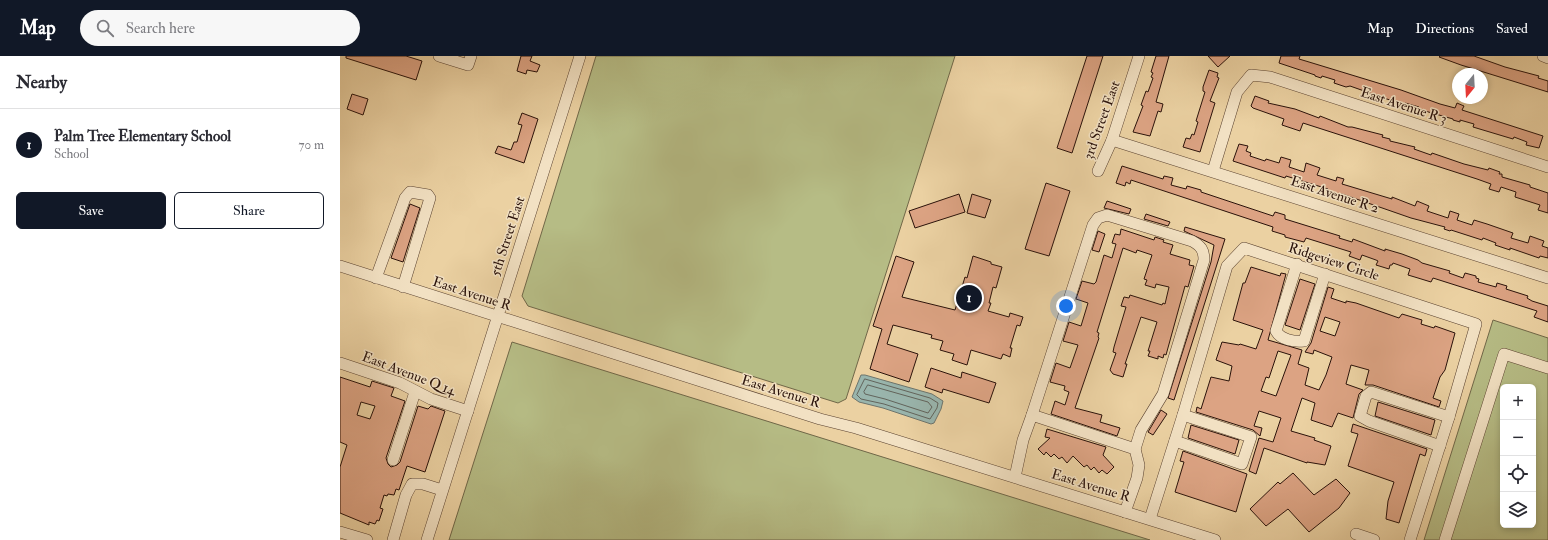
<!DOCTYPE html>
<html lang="en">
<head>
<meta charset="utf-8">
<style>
  body { margin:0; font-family:"IM FELL Double Pica",serif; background:#f7f7f7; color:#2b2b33 }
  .controls { position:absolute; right:12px; bottom:12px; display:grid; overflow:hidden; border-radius:6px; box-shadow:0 2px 6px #0003 }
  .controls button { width:36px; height:36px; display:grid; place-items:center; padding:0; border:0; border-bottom:1px solid #e1e1e2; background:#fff; color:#2b2b33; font:20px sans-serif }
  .compass { position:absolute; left:1112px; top:12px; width:36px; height:36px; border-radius:50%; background:#fff; box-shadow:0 2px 6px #0003; rotate:198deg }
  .you { position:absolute; left:726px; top:250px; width:14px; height:14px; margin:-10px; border:3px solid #fff; border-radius:50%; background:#1a73e8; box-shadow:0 0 0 6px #1a73e833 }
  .badge { display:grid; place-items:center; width:26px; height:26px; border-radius:50%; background:#111827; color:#fff; font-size:13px; font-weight:700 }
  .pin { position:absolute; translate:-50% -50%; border:2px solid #fff; box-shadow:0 1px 4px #0006 }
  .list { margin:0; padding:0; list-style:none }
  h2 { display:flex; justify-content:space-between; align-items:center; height:52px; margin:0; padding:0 16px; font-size:17px }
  h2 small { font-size:13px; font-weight:400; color:#7c7c81 }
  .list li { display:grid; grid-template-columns:26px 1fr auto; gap:12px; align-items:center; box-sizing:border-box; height:72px; padding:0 16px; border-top:1px solid #e1e1e2 }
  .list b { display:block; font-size:15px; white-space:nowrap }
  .list p { margin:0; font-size:13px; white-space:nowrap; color:#7c7c81 }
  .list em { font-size:13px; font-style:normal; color:#7c7c81 }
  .actions { display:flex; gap:8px; padding:12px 16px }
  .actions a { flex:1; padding:9px 0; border:1px solid #111827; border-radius:6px; text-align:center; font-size:14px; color:#111827 }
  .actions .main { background:#111827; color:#fff }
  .icon { flex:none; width:22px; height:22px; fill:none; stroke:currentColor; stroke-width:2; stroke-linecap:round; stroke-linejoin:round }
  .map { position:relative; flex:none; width:1208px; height:484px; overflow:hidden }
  header { display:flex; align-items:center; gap:24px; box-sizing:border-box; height:56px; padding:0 20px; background:#111827; color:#fff }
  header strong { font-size:19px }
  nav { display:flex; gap:22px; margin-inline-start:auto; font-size:14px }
  .search { width:280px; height:36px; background:#f7f7f7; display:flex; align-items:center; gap:10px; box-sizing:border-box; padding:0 14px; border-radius:22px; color:#7c7c81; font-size:15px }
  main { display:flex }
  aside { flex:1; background:#fff }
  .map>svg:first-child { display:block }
</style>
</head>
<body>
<header>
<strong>Map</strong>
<div class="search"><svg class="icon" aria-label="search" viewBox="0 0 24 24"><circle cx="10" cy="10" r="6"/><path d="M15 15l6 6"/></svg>Search here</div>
<nav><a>Map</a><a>Directions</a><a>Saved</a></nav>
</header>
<main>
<aside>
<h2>Nearby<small></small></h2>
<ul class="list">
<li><span class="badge">1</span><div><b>Palm Tree Elementary School</b><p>School</p></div><em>70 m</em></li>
</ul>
<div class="actions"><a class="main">Save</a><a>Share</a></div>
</aside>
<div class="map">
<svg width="1208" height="484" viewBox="0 0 1208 484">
  <rect width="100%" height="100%" fill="#ebd1a2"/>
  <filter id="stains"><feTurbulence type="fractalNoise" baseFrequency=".005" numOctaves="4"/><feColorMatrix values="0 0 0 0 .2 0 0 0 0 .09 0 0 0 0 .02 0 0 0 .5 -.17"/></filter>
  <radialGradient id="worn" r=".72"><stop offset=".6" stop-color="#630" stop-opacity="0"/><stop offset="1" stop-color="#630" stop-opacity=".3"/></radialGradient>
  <g fill="#b6bc85" stroke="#706748" fill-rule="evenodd">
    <polygon points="256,0 615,0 506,343 498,347 188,250 182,240"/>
    <path d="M1153,264L1208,282V484H1084ZM1163,331H1193V469H1163Z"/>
    <polygon points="172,286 810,484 109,484"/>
  </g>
  <polygon fill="#99b5ad" stroke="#6d746c" points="521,319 525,319 592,338 603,345 601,353 594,367 591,368 543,352 519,346 512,341"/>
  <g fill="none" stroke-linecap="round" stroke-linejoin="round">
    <g stroke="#62645c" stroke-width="1">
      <polygon points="525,323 590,342 598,347 597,352 590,363 544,348 521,343 517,339"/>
      <polygon points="528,329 588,346 592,351 588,357 545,343 525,338 524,336"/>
    </g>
  </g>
  <g fill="#dca383" stroke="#2a120a" fill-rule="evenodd">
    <polygon points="6,0 66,0 82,5 76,24 6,2"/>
    <polygon points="181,0 192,0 190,5 200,9 197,16 187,14 186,18 177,15"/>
    <polygon points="747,0 763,0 732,97 717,92"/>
    <polygon points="816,0 829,0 816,46 823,48 821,56 818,55 810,80 793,76 803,50 801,49 806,35 808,36 813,22 811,21 813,17 811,16"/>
    <polygon points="868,0 890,0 878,11"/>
    <polygon points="941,0 960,0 959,3 969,6 1061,34 1100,48 1115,52 1117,47 1124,50 1122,54 1203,80 1199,92 1186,89 1187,86 1174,81 1173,83 1133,71 1134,68 1120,64 1120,66 1113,64 1113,63 1078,53 1079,51 1065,47 1064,49 1010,30 1006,31 994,27 995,24 982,20 981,22 975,20 975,19 939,7"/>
    <polygon points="1100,0 1134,0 1165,11 1199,20 1198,22 1208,25 1208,36 1121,9 1099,1"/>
    <polygon points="869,14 878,17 877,21 879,22 870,45 875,47 860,96 843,91 846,82 850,83 852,78 854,79 858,66 856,65 865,36 863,35 863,31"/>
    <polygon points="12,38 28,43 23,59 7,53"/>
    <polygon points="915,40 929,45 928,47 955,53 979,62 980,60 1008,71 1012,71 1043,79 1042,81 1050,83 1050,85 1075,91 1074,93 1091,99 1092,97 1124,108 1148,114 1149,112 1160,116 1159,118 1162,118 1162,121 1190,129 1190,131 1208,137 1208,157 1198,154 1200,149 1175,141 1176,136 1161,131 1159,136 1149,133 1151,128 1137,123 963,67 960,75 942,69 944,63 913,52 911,50"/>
    <polygon points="182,57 198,63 184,107 155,97 158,90 171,94 174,86 177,86 182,69 178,68"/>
    <polygon points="899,88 908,90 906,95 911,97 910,100 925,105 926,103 939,107 941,101 951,104 949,111 964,116 966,107 980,112 977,119 996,125 997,121 1004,123 1002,128 1052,143 1052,141 1075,150 1077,145 1089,150 1087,155 1108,162 1110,155 1119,158 1117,164 1132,169 1134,164 1147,168 1173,177 1171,182 1188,187 1190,180 1204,185 1202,190 1208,192 1208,202 1200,200 1199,202 1170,192 1170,194 1155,189 1156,187 1143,182 1142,184 1111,174 1110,175 1104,173 1105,171 1071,162 1002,138 999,139 997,144 991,142 992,137 987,135 988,133 946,120 945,122 893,105"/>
    <polygon points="782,110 823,123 824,120 833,122 831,129 846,133 847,130 861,134 861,136 933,160 935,156 945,159 945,163 1000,180 999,182 1012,186 1013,183 1045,195 1045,193 1062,198 1078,204 1082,207 1110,215 1109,217 1123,222 1125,217 1136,220 1136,222 1139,223 1138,226 1156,231 1157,227 1167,230 1166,233 1188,240 1187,242 1192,245 1208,250 1208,266 1194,261 1197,255 1093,222 1091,226 1078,222 1068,219 1070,213 1053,207 1052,209 1050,209 1049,213 1036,209 1038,205 1036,204 1022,199 1020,204 1009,200 1011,196 966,182 964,186 945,181 945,179 932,175 933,171 791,124 790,128 786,126 785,130 776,127"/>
    <polygon points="706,127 730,135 709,200 685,193"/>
    <polygon points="619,138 625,156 575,172 569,155"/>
    <polygon points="632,138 651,144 645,162 627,157"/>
    <polygon points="767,145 791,153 789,158 764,152"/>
    <polygon points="70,148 80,152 63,206 51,202"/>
    <polygon points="806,158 830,166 828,170 804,163"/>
    <polygon points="845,171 885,183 834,344 828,342 871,206 874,189 844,175"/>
    <polygon points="781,173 814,184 815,181 824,184 823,186 833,189 830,198 850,204 849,209 854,210 848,231 845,230 826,299 824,298 823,302 818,300 818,303 808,300 810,295 808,295 817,266 801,261 785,308 787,308 783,321 773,318 770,314 776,297 773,296 774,291 786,251 781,250 784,241 789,242 790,239 822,249 823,247 825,248 829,231 816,228 815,232 805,229 807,224 804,223 812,199 797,194 796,197 783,192 757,276 759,277 758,281 759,282 735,352 762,359 760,366 780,372 777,380 711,358 715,345 725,349 729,336 724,334 725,330 710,326 716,307 730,312 738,289 723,285 729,266 741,270 748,247 736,243 742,225 754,228 756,226 764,199 772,202 776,188 772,187 775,178 780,179"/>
    <polygon points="758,175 765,178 759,196 752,194"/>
    <polygon points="556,200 574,206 562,241 615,254 625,221 627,222 633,200 651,206 651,208 662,211 656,232 653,231 649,247 651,247 648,255 669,261 670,257 683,261 680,270 677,269 670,292 672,292 670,301 663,298 661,303 631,294 627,309 612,304 614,298 600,294 603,285 591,282 592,279 553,269 547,288 578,298 569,326 530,313 542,273 533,270"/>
    <path d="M911,211L940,220L941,217L946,218L928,284L962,294L958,308L969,312L965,329L979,334L986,319L992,301L974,294L973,298L965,296L971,287L988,231L994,233L991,242L1006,247V245L1016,247L1059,262L1062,258L1082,264L1081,268L1094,272L1095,270L1115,277L1105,314L1100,321L1093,342L1101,345L1099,351L1033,329H1025L1029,314L1011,309L1006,328L1023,334L1019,338L1013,362L998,357L992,371L971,364L975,347L962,342L951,375L975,382L974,384L991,390L985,409L967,406V407L924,392L916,418L909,415L919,382L933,386L941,362L919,355L914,370L922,372L920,380L913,374L856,356L857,351L861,353L871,321L889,325L892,310L876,304L882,286L899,289L900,288L916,293L923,274L893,264L903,227H905ZM985,261L1000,266L995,280L980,275ZM938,295L951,299L936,340L921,335L926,321L929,322Z"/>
    <polygon points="960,223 975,228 960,274 945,269"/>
    <polygon points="591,312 621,322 622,316 656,327 649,347 603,333 602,337 585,331"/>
    <path d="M0,321L30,331L32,325L54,332L51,340L65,345L46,402L48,408L51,411L57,409L60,406L78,350L88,353L91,350L105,355L85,416L67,410L59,434L56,433L54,439L48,438L47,440L44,439L40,452L43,453L39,465L37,464L35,468L29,466V469L0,457V411L7,389L0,386ZM21,346L35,350L30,363L17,359Z"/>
    <polygon points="1038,346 1095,364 1091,379 1035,360"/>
    <polygon points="821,354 827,358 813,379 808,376"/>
    <polygon points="1013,368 1087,393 1085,400 1080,398 1059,467 1046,463 1048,445 1054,426 1008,410 1018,378 1011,376"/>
    <polygon points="851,369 899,384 895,398 848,382"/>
    <polygon points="707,373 766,391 763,399 774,411 767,418 762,414 759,417 754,411 751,414 747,409 744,411 733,400 727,407 722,401 719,403 714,398 711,401 706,396 704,399 698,393 710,382 705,381"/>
    <polygon points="843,395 907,418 896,456 835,436 844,406 840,405"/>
    <polygon points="953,417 974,439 996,423 1010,437 999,452 969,476 948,453 926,470 910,453 938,426 940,428"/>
  </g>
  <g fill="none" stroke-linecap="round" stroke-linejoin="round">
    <defs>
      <g id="minor">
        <polyline points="99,0 128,9 131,0"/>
        <polyline points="1203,0 1208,2"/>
        <polyline points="772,84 1208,222"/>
        <polyline points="758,115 772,84 799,0"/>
        <polyline points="873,115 897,36 911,19 930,21 1208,111"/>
        <path d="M957,208L936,275C941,284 954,286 964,285L985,218"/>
        <polyline points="0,210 480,363 516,372 875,484"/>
        <polyline points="36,222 65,142 70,136 88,139 90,142 63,231"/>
        <polyline points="0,307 60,327 91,343 128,355"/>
        <path d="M692,359L753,169L758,162L767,159L852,185C861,190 864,194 864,204L823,338L801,374L795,393"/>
        <polyline points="835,385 902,408 911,381 843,359"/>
        <polyline points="1100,390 1029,365 1020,360 1026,340 1031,336 1109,361"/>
        <polyline points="53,404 75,336"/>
        <polyline points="675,421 683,384 692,359 795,393 799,409 797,422 785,456"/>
        <polyline points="810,463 843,359 887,210 904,192 1136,268 1109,361 1070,484"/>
        <polyline points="0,476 27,484"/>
        <polyline points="1016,478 1034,484"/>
        <polyline points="53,484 66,439 72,428 83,428 102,434"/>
        <polyline points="87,484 240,0"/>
        <polyline points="1105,484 1164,298 1208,312"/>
      </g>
    </defs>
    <use href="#minor" stroke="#5a4230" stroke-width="12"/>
    <use href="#minor" stroke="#f2e1c3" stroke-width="11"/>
  </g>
  <g text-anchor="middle" stroke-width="3" stroke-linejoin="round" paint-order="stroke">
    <g font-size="14" fill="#2a120a" stroke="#f2e1c3">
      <text transform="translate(1064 49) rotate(18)" y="5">East Avenue R 3</text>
      <text transform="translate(761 64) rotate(-70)" y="5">3rd Street East</text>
      <text transform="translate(995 138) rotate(18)" y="5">East Avenue R 2</text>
      <text transform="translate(167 180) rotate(-72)" y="5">5th Street East</text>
      <text transform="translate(994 205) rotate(18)" y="5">Ridgeview Circle</text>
      <text transform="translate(132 237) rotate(18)" y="5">East Avenue R</text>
      <text transform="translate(69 317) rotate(21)" y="5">East Avenue Q 14</text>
      <text transform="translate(441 335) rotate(17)" y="5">East Avenue R</text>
      <text transform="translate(751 429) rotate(17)" y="5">East Avenue R</text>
    </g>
  </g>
  <rect width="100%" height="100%" filter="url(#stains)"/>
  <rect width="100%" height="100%" fill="url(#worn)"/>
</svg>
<div class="controls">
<button>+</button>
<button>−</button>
<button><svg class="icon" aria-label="locate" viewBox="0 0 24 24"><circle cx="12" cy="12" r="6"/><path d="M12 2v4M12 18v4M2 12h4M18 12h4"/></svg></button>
<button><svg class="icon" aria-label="layers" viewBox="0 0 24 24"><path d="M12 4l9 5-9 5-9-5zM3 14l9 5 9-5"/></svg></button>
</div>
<svg class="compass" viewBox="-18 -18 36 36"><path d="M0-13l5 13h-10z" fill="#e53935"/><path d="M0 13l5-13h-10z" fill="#7c7c81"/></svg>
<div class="you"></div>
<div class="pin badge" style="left:629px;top:242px">1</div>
</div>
</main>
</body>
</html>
